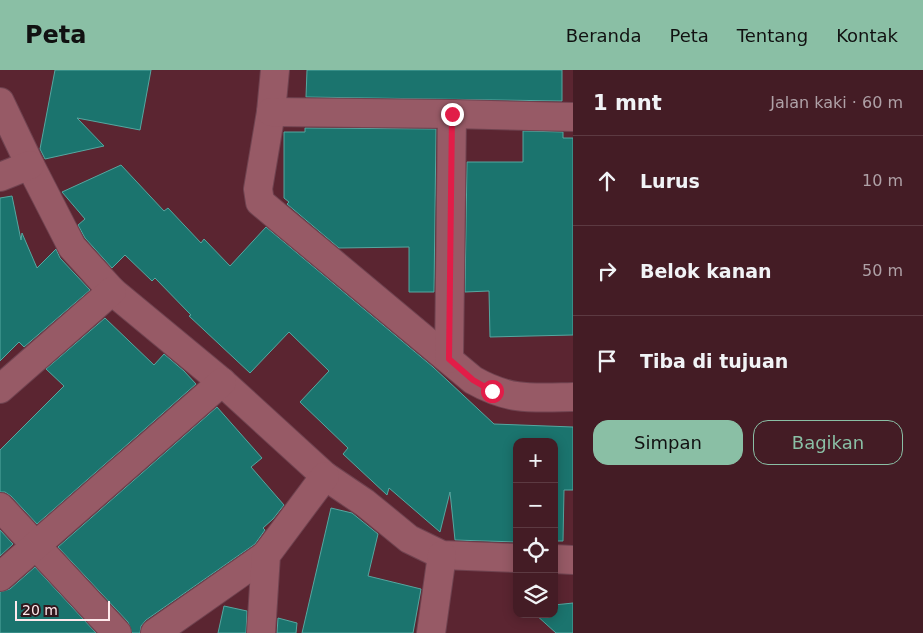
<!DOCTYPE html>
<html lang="id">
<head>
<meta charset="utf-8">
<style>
  body { margin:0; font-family:"DejaVu Sans",sans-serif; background:#4b252d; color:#f1f3f6 }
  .controls { position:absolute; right:15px; bottom:15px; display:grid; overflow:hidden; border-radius:10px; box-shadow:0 2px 12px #0003 }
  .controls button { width:45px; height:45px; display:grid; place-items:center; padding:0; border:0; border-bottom:1px solid #5c3a42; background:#441c25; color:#f1f3f6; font:25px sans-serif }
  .scale { position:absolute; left:15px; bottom:12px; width:95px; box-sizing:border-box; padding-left:5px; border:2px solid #ffe9ec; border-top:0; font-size:14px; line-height:18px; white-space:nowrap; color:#ffe9ec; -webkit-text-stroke:4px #31181d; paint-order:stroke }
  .stop { position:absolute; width:15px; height:15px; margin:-11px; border:4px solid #e11d48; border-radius:50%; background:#fff }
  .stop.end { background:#e11d48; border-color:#fff; box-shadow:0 1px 5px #0008 }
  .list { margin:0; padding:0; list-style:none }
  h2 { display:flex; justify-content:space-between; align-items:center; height:65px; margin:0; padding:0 20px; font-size:21px }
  h2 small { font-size:16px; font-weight:400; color:#afa1a7 }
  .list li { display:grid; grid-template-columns:32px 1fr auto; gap:15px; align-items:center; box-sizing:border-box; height:90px; padding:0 20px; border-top:1px solid #5c3a42 }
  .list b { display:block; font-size:19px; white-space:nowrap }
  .list em { font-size:16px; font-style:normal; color:#afa1a7 }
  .actions { display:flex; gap:10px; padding:15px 20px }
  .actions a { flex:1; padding:11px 0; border:1px solid #8abfa5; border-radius:15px; text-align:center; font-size:18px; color:#8abfa5 }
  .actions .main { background:#8abfa5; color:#111 }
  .icon { flex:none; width:28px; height:28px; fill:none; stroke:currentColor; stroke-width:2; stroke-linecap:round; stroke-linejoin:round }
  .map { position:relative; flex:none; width:573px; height:563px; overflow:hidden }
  header { display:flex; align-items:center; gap:30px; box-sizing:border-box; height:70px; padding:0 25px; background:#8abfa5; color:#111 }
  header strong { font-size:24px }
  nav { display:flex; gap:28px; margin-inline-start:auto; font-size:18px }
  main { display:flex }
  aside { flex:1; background:#441c25 }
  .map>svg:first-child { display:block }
</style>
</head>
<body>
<header>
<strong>Peta</strong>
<nav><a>Beranda</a><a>Peta</a><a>Tentang</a><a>Kontak</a></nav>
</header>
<main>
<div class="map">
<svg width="573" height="563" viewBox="0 0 573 563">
  <rect width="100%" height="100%" fill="#5b2531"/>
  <g fill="#1b746e" stroke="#55a7a0">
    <polygon points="55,0 151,0 140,60 77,48 104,76 45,89 40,79"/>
    <polygon points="307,0 562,0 562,31 306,27"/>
    <polygon points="305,58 436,59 434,222 409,222 409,177 339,178 287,134 289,132 284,128 284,62 305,62"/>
    <polygon points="523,61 563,62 563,68 573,68 573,265 490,267 489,221 465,222 467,92 523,92"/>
    <polygon points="121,95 164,141 168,138 201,173 204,169 230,196 266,157 433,297 494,354 573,357 573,420 564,420 563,471 554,471 554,372 517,372 517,472 455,470 450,422 440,462 389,418 387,425 343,384 348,378 300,332 329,301 289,262 250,303 189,246 191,245 155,208 152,211 125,185 112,198 85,168 78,155 85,149 62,122"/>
    <polygon points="12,126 21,170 22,163 37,198 56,179 60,188 90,220 24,277 19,272 0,291 0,128"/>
    <polygon points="105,248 154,295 164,284 184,301 196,314 37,454 11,426 5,422 0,422 0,380 64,316 46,299"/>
    <polygon points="217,337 262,388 251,397 284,435 273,449 263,458 265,460 255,474 146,550 141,556 140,563 132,563 128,552 58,477"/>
    <polygon points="331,438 352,443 378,464 368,506 421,519 413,563 302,563"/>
    <polygon points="0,460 13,474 0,486"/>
    <polygon points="35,497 96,563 0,563 0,522 10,519"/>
    <polygon points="573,533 573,563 556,563 535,544 554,544 554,535"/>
    <polygon points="224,536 247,541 246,563 218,563"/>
    <polygon points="278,548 297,553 296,563 277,563"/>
  </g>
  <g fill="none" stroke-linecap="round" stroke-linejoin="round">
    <defs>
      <g id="street">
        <path d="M275,0L271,42L258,119L260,132L473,310C510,331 532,328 573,327"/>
        <polyline points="0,32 30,95 72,177 112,221 222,312 325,406 365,433 409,469 442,485 517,488"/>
        <polyline points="271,42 452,44 573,47"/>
        <polyline points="0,107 30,95"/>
        <polyline points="449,289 452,44"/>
        <polyline points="0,319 112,221"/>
        <polyline points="0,437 117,563"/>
        <polyline points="554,489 573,490"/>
        <polyline points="0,507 222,312"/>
        <polyline points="155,563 266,485"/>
        <polyline points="261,563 266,485 325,406"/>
        <polyline points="431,563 442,485"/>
      </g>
    </defs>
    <use href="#street" stroke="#704350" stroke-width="30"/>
    <use href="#street" stroke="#975a66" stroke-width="28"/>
  </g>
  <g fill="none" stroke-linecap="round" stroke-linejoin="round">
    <polyline stroke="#e11d48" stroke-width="6" points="452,44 449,289 473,310 492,321"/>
  </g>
</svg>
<div class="controls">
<button>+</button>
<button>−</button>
<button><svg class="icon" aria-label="locate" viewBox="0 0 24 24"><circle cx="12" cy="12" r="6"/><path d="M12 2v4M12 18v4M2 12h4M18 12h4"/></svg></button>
<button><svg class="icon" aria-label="layers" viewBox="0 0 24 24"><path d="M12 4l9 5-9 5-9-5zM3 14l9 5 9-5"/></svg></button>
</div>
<div class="scale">20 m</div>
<div class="stop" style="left:492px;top:321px"></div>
<div class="stop end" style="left:452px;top:44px"></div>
</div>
<aside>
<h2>1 mnt<small>Jalan kaki · 60 m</small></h2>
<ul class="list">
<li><svg class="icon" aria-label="ahead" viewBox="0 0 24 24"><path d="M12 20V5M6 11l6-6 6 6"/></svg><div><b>Lurus</b></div><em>10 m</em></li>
<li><svg class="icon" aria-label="right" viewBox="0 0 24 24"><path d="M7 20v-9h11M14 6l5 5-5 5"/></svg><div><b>Belok kanan</b></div><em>50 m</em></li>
<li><svg class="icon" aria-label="arrive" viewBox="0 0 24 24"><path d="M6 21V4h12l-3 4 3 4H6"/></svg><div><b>Tiba di tujuan</b></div></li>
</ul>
<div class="actions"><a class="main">Simpan</a><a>Bagikan</a></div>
</aside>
</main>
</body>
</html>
